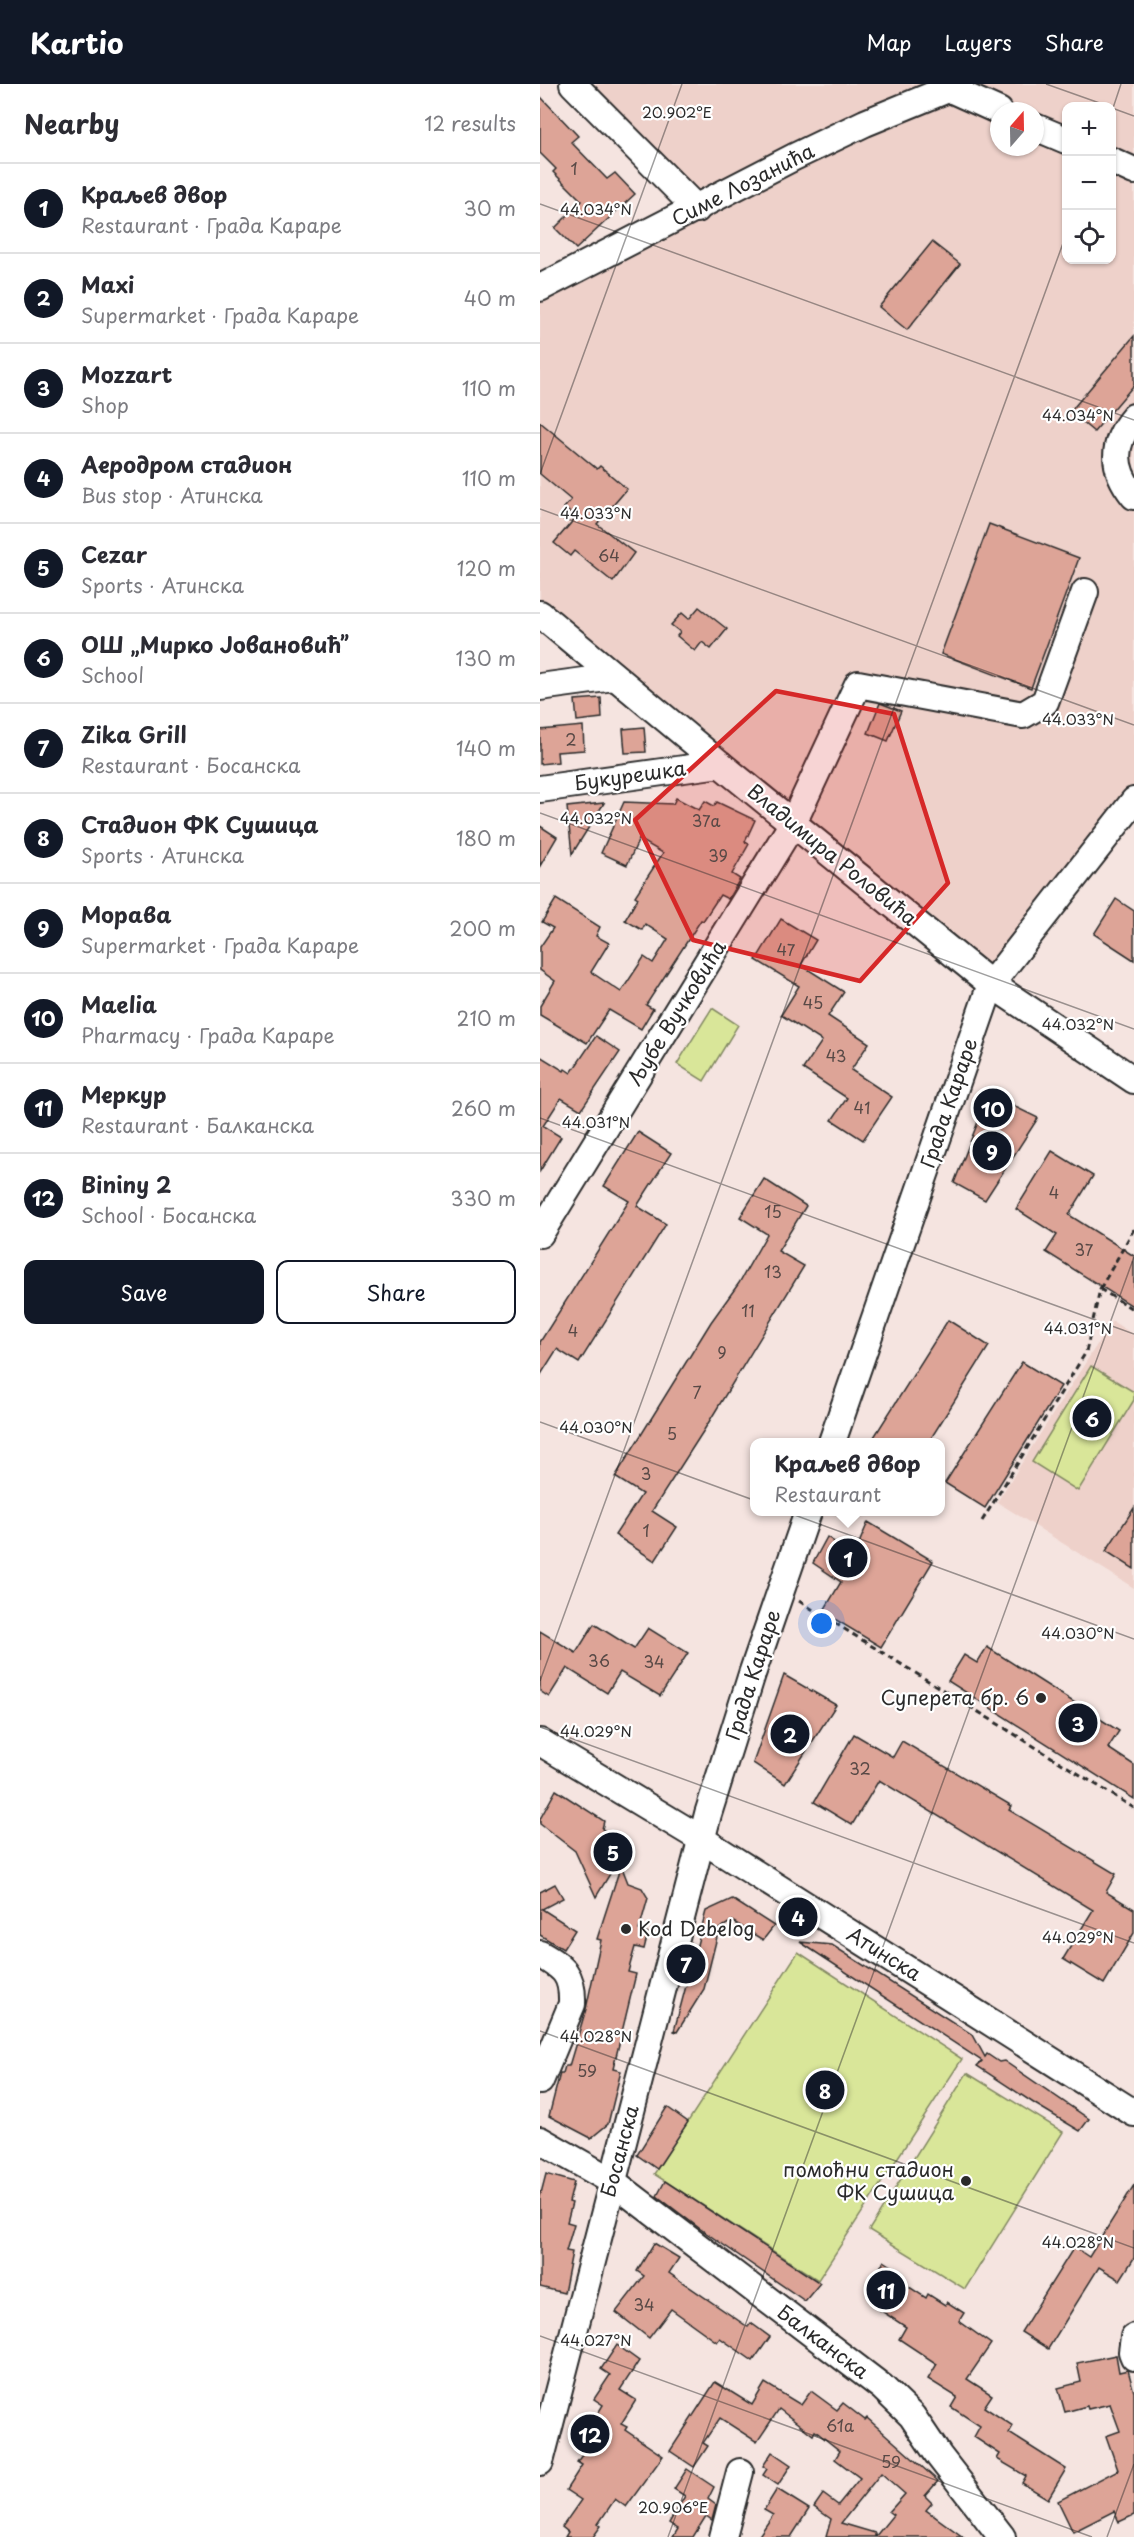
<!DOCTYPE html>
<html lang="en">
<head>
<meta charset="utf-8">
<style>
  body { margin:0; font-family:"Playpen Sans",sans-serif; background:#f2f2f3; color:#2b2b33 }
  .controls { position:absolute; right:18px; top:18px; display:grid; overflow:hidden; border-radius:12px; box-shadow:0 2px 4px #0004 }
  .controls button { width:54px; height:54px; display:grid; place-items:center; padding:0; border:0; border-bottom:2px solid #e1e1e2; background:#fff; color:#2b2b33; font:30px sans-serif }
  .compass { position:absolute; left:450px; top:18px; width:54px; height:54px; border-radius:50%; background:#fff; box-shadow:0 2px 4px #0004; rotate:20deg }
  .you { position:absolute; left:282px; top:1540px; width:21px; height:21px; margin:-15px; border:4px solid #fff; border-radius:50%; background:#1a73e8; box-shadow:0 0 0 9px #1a73e833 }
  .badge { display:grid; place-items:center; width:39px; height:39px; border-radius:50%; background:#111827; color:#fff; font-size:20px; font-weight:700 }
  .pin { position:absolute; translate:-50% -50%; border:3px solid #fff; box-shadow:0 2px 6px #0006 }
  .popup { position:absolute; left:210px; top:1354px; width:195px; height:78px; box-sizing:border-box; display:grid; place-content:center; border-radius:12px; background:#fff; filter:drop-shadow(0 2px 4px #0005); font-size:20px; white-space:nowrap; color:#7c7c81 }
  .popup b { font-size:22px; color:#2b2b33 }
  .popup::after { content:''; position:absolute; left:50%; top:100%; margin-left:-12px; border:12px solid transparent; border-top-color:#fff }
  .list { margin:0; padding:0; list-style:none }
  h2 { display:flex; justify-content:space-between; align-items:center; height:78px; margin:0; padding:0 24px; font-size:26px }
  h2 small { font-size:20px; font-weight:400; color:#7c7c81 }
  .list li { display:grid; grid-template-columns:39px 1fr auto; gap:18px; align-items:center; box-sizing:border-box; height:90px; padding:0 24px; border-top:2px solid #e1e1e2 }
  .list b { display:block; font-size:22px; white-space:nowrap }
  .list p { margin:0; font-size:20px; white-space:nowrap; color:#7c7c81 }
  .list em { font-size:20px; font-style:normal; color:#7c7c81 }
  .actions { display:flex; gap:12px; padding:18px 24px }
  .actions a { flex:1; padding:14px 0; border:2px solid #111827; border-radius:12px; text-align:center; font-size:21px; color:#111827 }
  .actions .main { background:#111827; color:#fff }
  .icon { flex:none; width:33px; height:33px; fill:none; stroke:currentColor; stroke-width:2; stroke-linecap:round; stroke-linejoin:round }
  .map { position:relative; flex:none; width:594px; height:2453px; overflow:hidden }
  header { display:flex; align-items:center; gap:36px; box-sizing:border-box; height:84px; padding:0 30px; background:#111827; color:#fff }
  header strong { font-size:28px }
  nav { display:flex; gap:33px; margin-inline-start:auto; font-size:21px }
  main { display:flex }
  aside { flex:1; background:#fff }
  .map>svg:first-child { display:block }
</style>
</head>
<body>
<header>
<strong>Kartio</strong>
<nav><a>Map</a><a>Layers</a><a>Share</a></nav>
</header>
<main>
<aside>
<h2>Nearby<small>12 results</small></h2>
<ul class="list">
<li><span class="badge">1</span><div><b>Краљев двор</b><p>Restaurant · Града Караре</p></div><em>30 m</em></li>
<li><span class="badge">2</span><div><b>Maxi</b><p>Supermarket · Града Караре</p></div><em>40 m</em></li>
<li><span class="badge">3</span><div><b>Mozzart</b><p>Shop</p></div><em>110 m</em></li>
<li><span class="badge">4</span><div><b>Аеродром стадион</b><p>Bus stop · Атинска</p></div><em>110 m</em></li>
<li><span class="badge">5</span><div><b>Cezar</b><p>Sports · Атинска</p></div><em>120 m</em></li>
<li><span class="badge">6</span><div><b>ОШ „Мирко Јовановић”</b><p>School</p></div><em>130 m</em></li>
<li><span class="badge">7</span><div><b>Zika Grill</b><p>Restaurant · Босанска</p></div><em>140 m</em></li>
<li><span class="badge">8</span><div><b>Стадион ФК Сушица</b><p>Sports · Атинска</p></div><em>180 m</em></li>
<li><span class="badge">9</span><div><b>Морава</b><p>Supermarket · Града Караре</p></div><em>200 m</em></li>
<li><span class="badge">10</span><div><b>Maelia</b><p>Pharmacy · Града Караре</p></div><em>210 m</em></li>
<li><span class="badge">11</span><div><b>Меркур</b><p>Restaurant · Балканска</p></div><em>260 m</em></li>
<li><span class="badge">12</span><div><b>Bininy 2</b><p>School · Босанска</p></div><em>330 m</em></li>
</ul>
<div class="actions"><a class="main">Save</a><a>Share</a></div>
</aside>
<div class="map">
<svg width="594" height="2453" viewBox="0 0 594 2453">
  <rect width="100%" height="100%" fill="#f5e4e0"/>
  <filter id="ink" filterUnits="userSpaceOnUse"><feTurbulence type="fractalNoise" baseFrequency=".0167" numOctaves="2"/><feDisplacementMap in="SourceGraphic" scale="12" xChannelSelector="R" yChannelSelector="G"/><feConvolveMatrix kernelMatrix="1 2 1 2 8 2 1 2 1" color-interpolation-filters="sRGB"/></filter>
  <g filter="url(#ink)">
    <g fill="#eed1ca" fill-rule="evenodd">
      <path d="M33,0H594V717L451,900L0,530V204L156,125ZM526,22H572V176H526ZM459,27H495V63H459Z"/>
      <polygon points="572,1237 594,1251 594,1504 457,1418"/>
    </g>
    <g fill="#d9e699" stroke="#828862" stroke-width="1.5">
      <polygon points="172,924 198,941 164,997 137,980"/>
      <polygon points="551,1282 594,1308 594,1316 538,1407 492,1378"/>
      <polygon points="258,1868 422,1975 278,2196 114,2090"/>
      <polygon points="427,1989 523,2048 425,2205 329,2146"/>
    </g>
    <g fill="#dda497" stroke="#2b2b2b" stroke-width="1.5">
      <polygon points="0,12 38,52 31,58 67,95 75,89 95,110 36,165 15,144 42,117 13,88 16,85 0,69"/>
      <polygon points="392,158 420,180 367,246 339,223"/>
      <polygon points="594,252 594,301 554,348 530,328"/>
      <polygon points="0,338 57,385 60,382 87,405 57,440 94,469 73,498 34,467 30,472 14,459 36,433 24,424 31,416 0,390"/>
      <polygon points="449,440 539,474 491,604 401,570"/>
      <polygon points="159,523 187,545 171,565 162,558 155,567 137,552 140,548 131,541 142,529 149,535"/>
      <polygon points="61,614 62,634 37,637 35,616"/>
      <polygon points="340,619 361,627 348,657 328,649"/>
      <polygon points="43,642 44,666 17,668 18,678 0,680 0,646"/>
      <polygon points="104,643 106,668 85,669 83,645"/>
      <polygon points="136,714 159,726 165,717 174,722 177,718 215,736 205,758 209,760 192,790 200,795 188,815 180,811 163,837 161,836 106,921 113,925 101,945 69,926 47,959 0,931 0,922 15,897 0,886 0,863 13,844 2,838 16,815 60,843 56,852 69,859 51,888 81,908 104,873 113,879 128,855 105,840 102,846 85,836 98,814 95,812 123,769 99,755 87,781 61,769 84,718 133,720"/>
      <polygon points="64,719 32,770 27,723"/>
      <polygon points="0,742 17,753 0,782"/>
      <polygon points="576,815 594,827 594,876 554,850"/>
      <polygon points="241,835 276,856 261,881 304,908 288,932 329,959 311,986 352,1013 323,1056 292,1036 307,1014 263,985 282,957 241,931 259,902 216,876"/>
      <polygon points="56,952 80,968 41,1026 21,1014 3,1042 21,1053 0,1087 0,972 24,987 25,985 31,989"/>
      <polygon points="449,1010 498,1034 445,1116 414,1099"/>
      <polygon points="98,1048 131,1069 97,1122 126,1140 39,1279 17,1265 0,1292 0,1258 89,1117 64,1102"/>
      <polygon points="512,1067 553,1092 529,1131 594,1172 594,1223 506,1168 517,1151 476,1125"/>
      <polygon points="224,1095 266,1122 238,1167 264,1182 164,1346 112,1427 137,1443 115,1477 75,1451 102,1410 75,1393 171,1238 199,1199 227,1150 200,1133"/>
      <polygon points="408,1236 449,1262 388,1359 343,1359 334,1353"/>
      <polygon points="482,1278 521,1302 445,1424 405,1399"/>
      <polygon points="594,1424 594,1485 566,1467"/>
      <polygon points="328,1438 393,1477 341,1563 283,1528 301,1498 273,1479 287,1453 314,1471"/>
      <polygon points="54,1540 94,1565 108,1544 148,1569 120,1612 80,1588 67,1609 27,1584 9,1613 0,1607 0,1547 36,1569"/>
      <polygon points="447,1563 579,1647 568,1664 594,1681 594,1715 408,1597 424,1571 437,1579"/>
      <polygon points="244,1591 296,1621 245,1700 213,1679"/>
      <polygon points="314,1650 353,1673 362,1657 472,1722 469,1726 576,1790 566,1808 594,1825 594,1849 564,1900 523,1875 553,1826 339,1696 312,1741 274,1718"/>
      <polygon points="16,1706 64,1737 62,1745 86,1759 77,1772 79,1775 56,1813 35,1767 0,1740 0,1735"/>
      <polygon points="81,1781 88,1799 102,1804 108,1814 99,1846 108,1849 104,1865 95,1863 88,1888 96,1890 73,1985 81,1987 68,2040 51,2054 9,2032 20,1989 23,1989 25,1982 29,1982 46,1925 61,1856 57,1855"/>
      <polygon points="15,1800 23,1814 2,1825 35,1846 23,1865 0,1851 0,1808"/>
      <polygon points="192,1815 234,1842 223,1856 192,1837 179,1845 164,1905 137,1948 134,1947 166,1827"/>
      <polygon points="260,1858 292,1861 433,1951 445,1973 447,1970 459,1978 464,1977 549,2035 540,2047 495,2020 437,1982 442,1977"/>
      <polygon points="127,2023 148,2038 117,2085 97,2071"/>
      <polygon points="6,2090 34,2098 29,2118 32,2119 27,2138 34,2140 26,2167 32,2168 24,2209 0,2203 0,2113"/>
      <polygon points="125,2097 280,2199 265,2217 159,2144 117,2112"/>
      <polygon points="594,2101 594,2174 580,2196 559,2183 508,2265 481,2248 534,2163 549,2173"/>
      <polygon points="114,2159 139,2174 129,2189 208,2243 211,2239 230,2253 213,2277 180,2254 177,2258 131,2225 109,2254 76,2228 104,2192 97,2187"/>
      <polygon points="344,2177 362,2189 357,2195 386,2214 388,2210 405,2221 407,2218 424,2229 419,2237 451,2260 427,2295 452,2311 444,2323 473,2342 469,2349 526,2385 508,2415 482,2399 486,2392 457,2375 460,2370 434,2353 440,2342 411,2323 417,2313 388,2295 397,2280 359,2255 366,2243 340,2226 349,2213 329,2201"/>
      <polygon points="77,2261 99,2277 80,2306 96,2316 81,2340 87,2343 85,2346 123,2372 86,2423 75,2415 58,2440 61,2442 53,2453 25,2453 28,2448 22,2443 41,2416 26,2406 42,2381 37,2378 54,2354 46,2349 63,2321 54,2315 70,2291 61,2285"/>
      <polygon points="576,2271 579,2288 588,2286 594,2308 594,2431 579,2438 574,2427 533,2448 518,2417 578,2386 566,2352 580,2347 570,2320 548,2325 547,2322 525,2328 518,2304 541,2298 537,2279"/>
      <polygon points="175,2298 212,2321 225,2299 261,2321 271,2307 297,2326 303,2319 325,2336 327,2334 398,2397 385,2412 392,2419 386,2426 423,2453 335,2453 353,2431 349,2428 365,2410 341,2389 301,2439 335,2449 335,2453 286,2453 291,2435 274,2423 283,2410 298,2421 320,2394 295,2375 300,2367 275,2347 273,2351 239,2325 217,2358 180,2334 163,2359 168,2362 154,2383 130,2367"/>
      <polygon points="232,2368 251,2381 238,2401 223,2391 227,2385 223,2382"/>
      <polygon points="147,2385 174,2403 168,2415 176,2421 172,2436 166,2432 153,2453 133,2453 138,2445 129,2439 145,2412 134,2405"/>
      <polygon points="237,2405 269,2425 251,2453 218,2453 233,2431 224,2426"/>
    </g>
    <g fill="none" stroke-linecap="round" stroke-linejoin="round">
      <defs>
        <g id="minor">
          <polyline points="33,0 157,125"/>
          <polyline points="410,5 459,27"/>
          <polyline points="495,43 526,56"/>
          <polyline points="572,77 594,87"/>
          <polyline points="0,204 254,73 325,39 420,0"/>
          <path d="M594,333C571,360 572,385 594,412"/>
          <polyline points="0,530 180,680 451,900 594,996"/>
          <polyline points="0,603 74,593"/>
          <polyline points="0,705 180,680"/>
          <polyline points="0,1150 253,739 318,600 483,631 505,618 545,508"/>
          <polyline points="292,1358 451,900 594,717"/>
          <polyline points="0,1658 161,1755 594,2029"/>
          <path d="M0,1870C24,1884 33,1890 32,1920L0,1997"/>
          <polyline points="0,2056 72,2097 342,2303 372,2332 399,2372 462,2453"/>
          <polyline points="594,2253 592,2268 594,2273"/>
          <polyline points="0,2378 168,1730 212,1590 268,1428"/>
          <polyline points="183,2453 200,2388"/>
        </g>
      </defs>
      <use href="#minor" stroke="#2b2b2b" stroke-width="30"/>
      <g stroke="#2b2b2b" stroke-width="3" stroke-dasharray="6 4.5" stroke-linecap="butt">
        <polyline points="560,1205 594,1145"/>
        <polyline points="442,1437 546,1268 560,1205 594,1226"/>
        <polyline points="259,1517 594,1724"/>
      </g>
      <use href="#minor" stroke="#fff" stroke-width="26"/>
    </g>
  </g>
  <path fill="#d62828" fill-opacity="0.2" stroke="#d62828" stroke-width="4.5" stroke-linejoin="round" d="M236,607L354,630L408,799L320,897L153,856L95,736Z"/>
  <path fill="none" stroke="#2b2b2b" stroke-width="1.5" stroke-opacity="0.45" d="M506,0L568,22M572,24L594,32M572,27L581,0M0,120L594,336M0,390L142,0M0,425L594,641M0,729L594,945M0,1034L594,1250M0,1338L594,1555M0,1597L526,151M0,1643L594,1859M0,1947L594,2164M0,2252L552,2453M128,2453L594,1173M567,2453L594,2380"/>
  <g fill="#2b2b2b" stroke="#fff" stroke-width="2">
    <circle cx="501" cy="1614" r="6"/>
    <circle cx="86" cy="1845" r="6"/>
    <circle cx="426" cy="2097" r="6"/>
  </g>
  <g text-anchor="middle" stroke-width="4.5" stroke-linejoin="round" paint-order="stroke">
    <g font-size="16" fill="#584946">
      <text x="34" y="91">1</text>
      <text x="69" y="478">64</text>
      <text x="31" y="662">2</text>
      <text x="166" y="743">37a</text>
      <text x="178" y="778">39</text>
      <text x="246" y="872">47</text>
      <text x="273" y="925">45</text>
      <text x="296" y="978">43</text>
      <text x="322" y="1030">41</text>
      <text x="514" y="1115">4</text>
      <text x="233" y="1134">15</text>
      <text x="544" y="1172">37</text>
      <text x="233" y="1194">13</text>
      <text x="208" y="1233">11</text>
      <text x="33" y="1253">4</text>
      <text x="182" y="1275">9</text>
      <text x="157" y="1315">7</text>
      <text x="132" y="1356">5</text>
      <text x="106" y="1396">3</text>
      <text x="106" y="1453">1</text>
      <text x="59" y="1583">36</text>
      <text x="114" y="1584">34</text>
      <text x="320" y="1691">32</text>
      <text x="47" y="1993">59</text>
      <text x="104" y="2227">34</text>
      <text x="300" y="2348">61a</text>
      <text x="351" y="2384">59</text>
    </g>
    <g font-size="20" fill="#2b2b2b" stroke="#fff">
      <text transform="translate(203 101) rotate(-27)" y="7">Симе Лозанића</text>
      <text transform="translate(90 692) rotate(-8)" y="7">Букурешка</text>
      <text transform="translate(292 771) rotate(39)" y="7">Владимира Роловића</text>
      <text transform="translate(137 929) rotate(-58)" y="7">Љубе Вучковића</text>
      <text transform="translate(409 1019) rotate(-71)" y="7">Града Караре</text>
      <text transform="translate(213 1591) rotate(-72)" y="7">Града Караре</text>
      <text transform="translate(344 1870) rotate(32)" y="7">Атинска</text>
      <text transform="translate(80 2067) rotate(-75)" y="7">Босанска</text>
      <text transform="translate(283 2258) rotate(37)" y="7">Балканска</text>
    </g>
    <g font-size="20" fill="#2b2b2b" stroke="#fff" text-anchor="end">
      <text x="489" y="1621">Суперета бр. 6</text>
      <text x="98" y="1852" text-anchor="start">Kod Debelog</text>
      <text x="414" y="2093">помоћни стадион<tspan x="414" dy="23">ФК Сушица</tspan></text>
    </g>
  </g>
  <g font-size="15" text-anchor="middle" fill="#2b2b2b" stroke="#fff" stroke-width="4.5" stroke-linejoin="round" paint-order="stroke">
    <text x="137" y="34">20.902°E</text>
    <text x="56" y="131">44.034°N</text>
    <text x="538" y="337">44.034°N</text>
    <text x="56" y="435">44.033°N</text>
    <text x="538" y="641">44.033°N</text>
    <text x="56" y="740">44.032°N</text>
    <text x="538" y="946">44.032°N</text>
    <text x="56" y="1044">44.031°N</text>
    <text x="538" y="1250">44.031°N</text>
    <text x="56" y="1349">44.030°N</text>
    <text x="538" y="1555">44.030°N</text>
    <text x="56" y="1653">44.029°N</text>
    <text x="538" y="1859">44.029°N</text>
    <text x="56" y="1958">44.028°N</text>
    <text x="538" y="2164">44.028°N</text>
    <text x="56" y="2262">44.027°N</text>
    <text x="133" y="2429">20.906°E</text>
  </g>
</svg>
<div class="controls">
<button>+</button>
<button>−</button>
<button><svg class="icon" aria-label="locate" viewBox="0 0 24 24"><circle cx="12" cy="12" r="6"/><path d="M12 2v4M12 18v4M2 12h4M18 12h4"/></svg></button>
</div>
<svg class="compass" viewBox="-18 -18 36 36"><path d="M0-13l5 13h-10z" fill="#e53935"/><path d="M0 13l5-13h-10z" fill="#7c7c81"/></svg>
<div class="you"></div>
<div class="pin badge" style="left:308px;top:1474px">1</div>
<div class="popup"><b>Краљев двор</b>Restaurant</div>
<div class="pin badge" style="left:250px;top:1650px">2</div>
<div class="pin badge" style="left:538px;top:1639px">3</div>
<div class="pin badge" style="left:258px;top:1833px">4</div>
<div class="pin badge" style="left:73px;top:1768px">5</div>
<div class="pin badge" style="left:552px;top:1334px">6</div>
<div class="pin badge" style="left:146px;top:1880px">7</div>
<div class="pin badge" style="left:285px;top:2006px">8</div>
<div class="pin badge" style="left:452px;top:1067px">9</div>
<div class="pin badge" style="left:453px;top:1024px">10</div>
<div class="pin badge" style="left:346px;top:2206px">11</div>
<div class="pin badge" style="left:50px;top:2350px">12</div>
</div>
</main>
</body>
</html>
